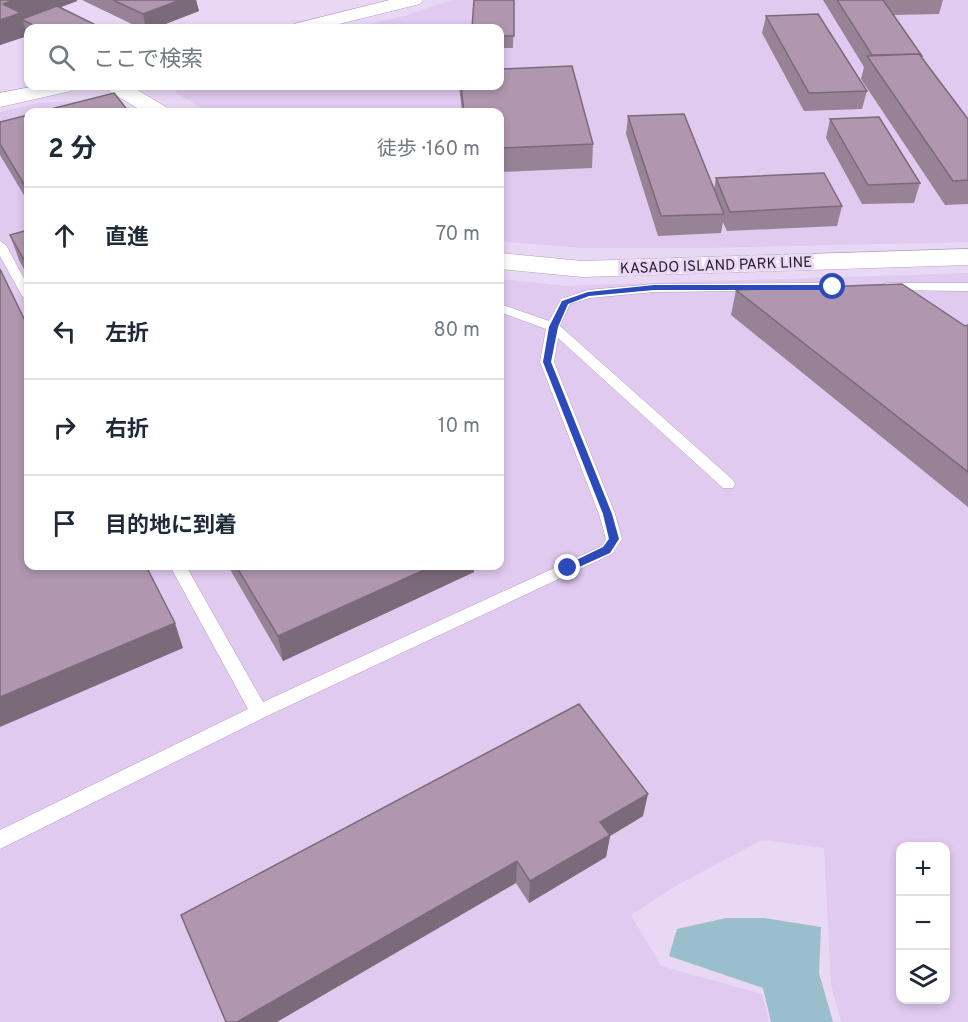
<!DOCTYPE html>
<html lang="ja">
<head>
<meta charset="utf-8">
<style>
  body { margin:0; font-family:Overpass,"Noto Sans JP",sans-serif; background:#f2f2f3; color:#1f2937 }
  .controls { position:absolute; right:18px; bottom:18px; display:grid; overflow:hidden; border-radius:12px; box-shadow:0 3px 9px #0003 }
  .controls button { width:54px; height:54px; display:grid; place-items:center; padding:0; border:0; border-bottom:2px solid #e0e1e3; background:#fff; color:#1f2937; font:30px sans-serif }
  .stop { position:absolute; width:18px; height:18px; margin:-14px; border:4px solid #2d4abb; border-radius:50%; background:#fff }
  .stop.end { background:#2d4abb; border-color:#fff; box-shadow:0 2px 6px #0008 }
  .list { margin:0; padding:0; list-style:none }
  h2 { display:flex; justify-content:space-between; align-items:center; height:78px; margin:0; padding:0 24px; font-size:26px }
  h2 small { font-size:20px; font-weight:400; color:#747a83 }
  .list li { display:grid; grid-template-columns:39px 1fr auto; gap:18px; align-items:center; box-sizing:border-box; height:96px; padding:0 24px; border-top:2px solid #e0e1e3 }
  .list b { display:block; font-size:22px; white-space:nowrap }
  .list em { font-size:20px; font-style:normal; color:#747a83 }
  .icon { flex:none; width:33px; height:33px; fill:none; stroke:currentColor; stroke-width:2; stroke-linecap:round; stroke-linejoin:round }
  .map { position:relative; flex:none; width:968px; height:1022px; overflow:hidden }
  .search { position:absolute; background:#fff; box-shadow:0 3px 9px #0003; left:24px; top:24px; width:480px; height:66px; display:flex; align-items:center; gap:15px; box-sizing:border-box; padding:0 21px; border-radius:12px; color:#747a83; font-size:22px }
  .panel { position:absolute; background:#fff; box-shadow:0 3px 9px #0003; left:24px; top:108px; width:480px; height:462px; border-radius:12px }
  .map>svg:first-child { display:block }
</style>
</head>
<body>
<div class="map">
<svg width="968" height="1022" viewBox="0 0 968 1022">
  <rect width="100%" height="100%" fill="#e9d7f6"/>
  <g fill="#e0caef" fill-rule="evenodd">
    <polygon points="452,0 968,0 968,242 705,248 582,248 500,241 500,112 209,112 176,93 176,86 500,86 500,28 352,28 404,16"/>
    <path d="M74,101L104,108L111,112H28V566H500V279L565,286L968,273V1022H841L831,985L824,848L762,840L681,883L631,915L661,966L762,994L769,1022H0V112L39,103ZM900,846H946V1000H900Z"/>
  </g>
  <polygon fill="#9abecb" points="726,918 764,918 821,927 819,973 833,1022 771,1022 763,988 669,956 677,929"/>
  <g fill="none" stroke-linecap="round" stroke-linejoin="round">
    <defs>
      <g id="lane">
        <polygon points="0,241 6,245 28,286 28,300 22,296 0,256"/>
        <polygon points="821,283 825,284 825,290 654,292 590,298 570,304 560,326 733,480 735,484 733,488 723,488 558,338 554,362 615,514 622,539 612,554 265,717 0,849 0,830 248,709 170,566 186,566 263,702 602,546 606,539 599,514 540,362 546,329 500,312 500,304 549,321 561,299 588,290 654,284"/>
        <polygon points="887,283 968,283 968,291 883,290 883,284"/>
      </g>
      <g id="secondary">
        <polygon points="390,0 423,0 420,4 323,28 291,28 294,24"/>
        <polygon points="36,86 74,86 71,91 0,107 0,93"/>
        <polygon points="107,86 131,86 166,107 169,112 144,112 109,91"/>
        <polygon points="968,249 968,265 582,277 500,269 500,253 582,261"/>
      </g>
    </defs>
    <use href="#lane" stroke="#b2a0bd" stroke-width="1"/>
    <use href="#secondary" stroke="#b2a0bd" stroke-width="1"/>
    <use href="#lane" fill="#fff" fill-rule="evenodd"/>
    <use href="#secondary" fill="#fff" fill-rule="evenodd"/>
  </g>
  <g fill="#978296">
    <polygon points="0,0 77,1 61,7 97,28 28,28 28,33 26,32 27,36 0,45"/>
    <polygon points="82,0 196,0 199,11 155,28 140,28"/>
    <polygon points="514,0 513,48 500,48 500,28"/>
    <polygon points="823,0 943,0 939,14 894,15 922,56 922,58 968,119 968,204 945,205 861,79 864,67"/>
    <polygon points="766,16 867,91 862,109 804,111 762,33"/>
    <polygon points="459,86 500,86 593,144 592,168 500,172 500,112 462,112"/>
    <polygon points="28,115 28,202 0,155 0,122"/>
    <polygon points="628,116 714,189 716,178 842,206 837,226 727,231 723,222 721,233 658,236 626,134"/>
    <polygon points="830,119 920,183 914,203 862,204 826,138"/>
    <polygon points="28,230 28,277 19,260 10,235"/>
    <polygon points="736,290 965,326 968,325 968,507 731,315"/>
    <polygon points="228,566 474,566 474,572 283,661"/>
    <polygon points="643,816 610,836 606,857 529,903 516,883 181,915"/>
  </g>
  <g fill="#7b6a7a">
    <polygon points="13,0 77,0 77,1 24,21 23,20 27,36 0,45 0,20 3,4"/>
    <polygon points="180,0 196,0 199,11 155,28 146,28 143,14"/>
    <polygon points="96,25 97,28 86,28"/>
    <polygon points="433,566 474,566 474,572 283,661 278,636"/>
    <polygon points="175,623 183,648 0,727 0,697"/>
    <polygon points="648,794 643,816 610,836 606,857 529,903 530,881 600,822"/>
    <polygon points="517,861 516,883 277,1022 237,1022"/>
  </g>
  <g fill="#b097af" stroke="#7b6a7a" stroke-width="1.5">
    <polygon points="0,0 13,0 3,4 21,13 0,20"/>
    <polygon points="113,0 180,0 143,14"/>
    <polygon points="474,0 514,0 514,36 500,36 500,28 472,28"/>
    <polygon points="837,0 883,0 922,56 921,56 919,54 872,55"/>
    <polygon points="57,6 96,25 86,28 39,28 23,20 22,19"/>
    <polygon points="818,14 867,91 809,93 766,16"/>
    <polygon points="919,54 968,119 968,180 953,181 867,56"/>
    <polygon points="572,66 593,144 500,148 500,112 464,112 461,86 500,86 500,69"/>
    <polygon points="114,93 129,112 39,112"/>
    <polygon points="684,114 724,214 661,216 628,116"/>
    <polygon points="28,115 28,191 0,144 0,122"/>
    <polygon points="879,117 920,183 868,185 830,119"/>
    <polygon points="824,173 842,206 730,212 716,178"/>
    <polygon points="28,230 28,267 10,235"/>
    <polygon points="0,269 28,327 28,566 146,566 175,623 0,697"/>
    <polygon points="902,284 965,326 968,325 968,472 736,290"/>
    <polygon points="236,566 433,566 278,636"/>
    <polygon points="579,704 648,794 600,822 610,835 530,881 517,861 237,1022 226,1022 181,915"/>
  </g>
  <polygon fill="#2d4abb" points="654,285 833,285 837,287 833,290 654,290 589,296 568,304 558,327 551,362 612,514 619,539 610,553 568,572 563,568 564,566 603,547 609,539 603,514 543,362 549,327 562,301 588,292"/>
  <g text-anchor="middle" stroke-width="6" stroke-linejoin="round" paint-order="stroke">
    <g font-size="15" fill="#231c27" stroke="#e9d7f6">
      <text transform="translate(716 265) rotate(-2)" y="5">KASADO ISLAND PARK LINE</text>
    </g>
  </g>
</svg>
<div class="controls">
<button>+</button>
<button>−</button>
<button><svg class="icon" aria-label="layers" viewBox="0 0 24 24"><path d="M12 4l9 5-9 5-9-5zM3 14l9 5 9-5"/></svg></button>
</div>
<div class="stop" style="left:833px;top:287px"></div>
<div class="stop end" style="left:568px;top:568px"></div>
<div class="search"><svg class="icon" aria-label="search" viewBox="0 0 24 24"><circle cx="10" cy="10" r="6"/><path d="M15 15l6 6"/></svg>ここで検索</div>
<section class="panel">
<h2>2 分<small>徒歩 · 160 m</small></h2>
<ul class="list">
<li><svg class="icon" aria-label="ahead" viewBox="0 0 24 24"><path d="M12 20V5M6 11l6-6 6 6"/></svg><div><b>直進</b></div><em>70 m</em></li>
<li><svg class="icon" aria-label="left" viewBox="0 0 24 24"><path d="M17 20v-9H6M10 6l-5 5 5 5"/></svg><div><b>左折</b></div><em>80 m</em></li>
<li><svg class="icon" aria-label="right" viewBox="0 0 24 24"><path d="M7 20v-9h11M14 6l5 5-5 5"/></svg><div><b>右折</b></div><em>10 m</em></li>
<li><svg class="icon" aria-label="arrive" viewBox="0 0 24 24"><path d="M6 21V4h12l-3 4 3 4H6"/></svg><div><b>目的地に到着</b></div></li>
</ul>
</section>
</div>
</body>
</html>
